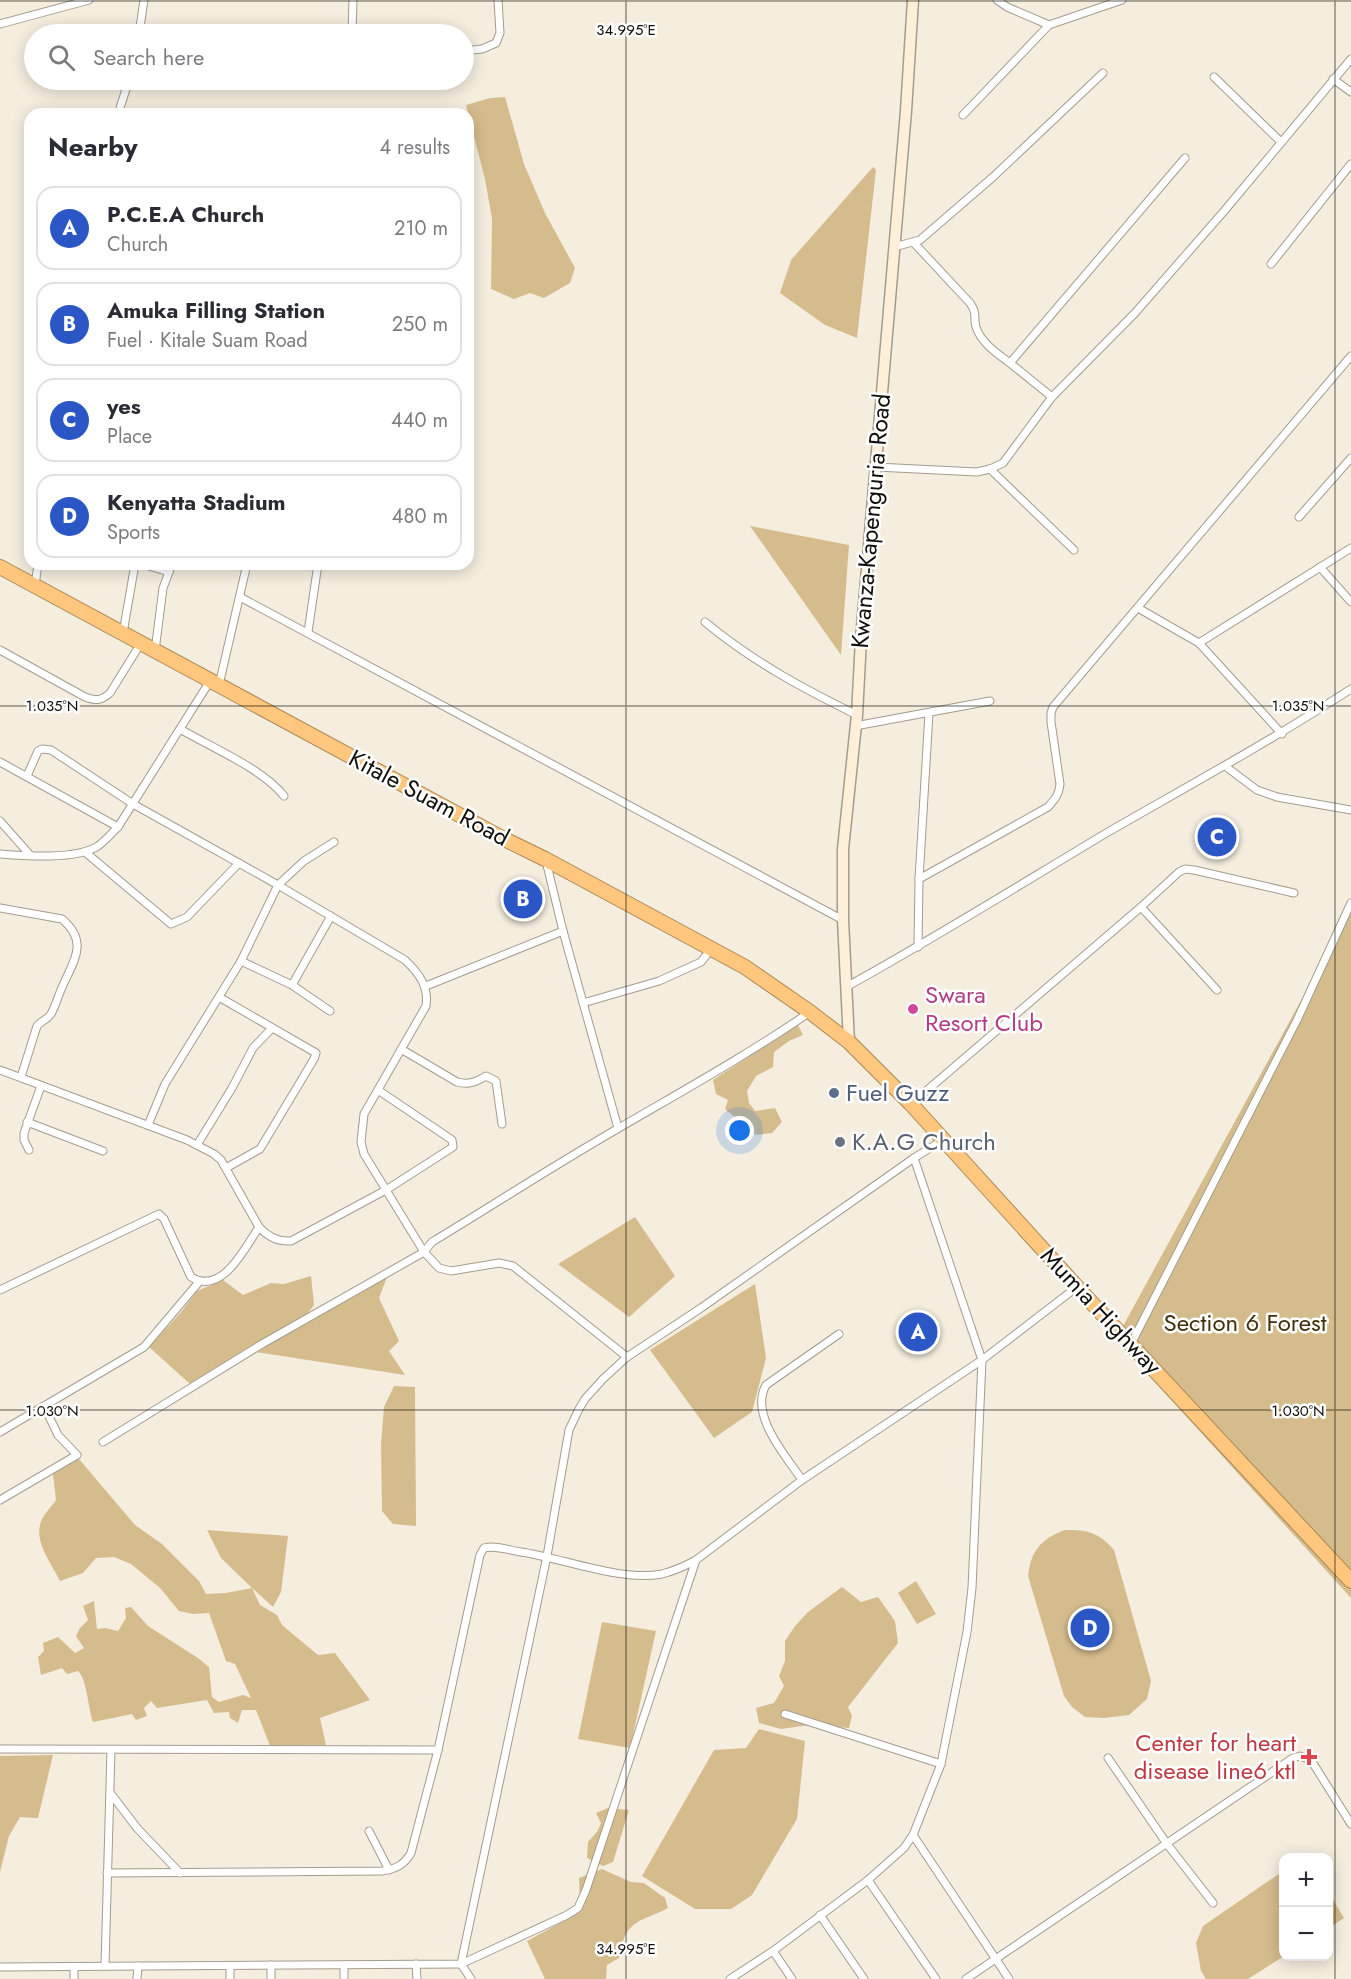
<!DOCTYPE html>
<html lang="en">
<head>
<meta charset="utf-8">
<style>
  body { margin:0; font-family:Jost,sans-serif; background:#f7f7f7; color:#2b2b33 }
  .controls { position:absolute; right:18px; bottom:18px; display:grid; overflow:hidden; border-radius:12px; box-shadow:0 3px 15px #0003 }
  .controls button { width:54px; height:54px; display:grid; place-items:center; padding:0; border:0; border-bottom:2px solid #e1e1e2; background:#fff; color:#2b2b33; font:30px sans-serif }
  .you { position:absolute; left:740px; top:1131px; width:21px; height:21px; margin:-15px; border:4px solid #fff; border-radius:50%; background:#1a73e8; box-shadow:0 0 0 9px #1a73e833 }
  .badge { display:grid; place-items:center; width:39px; height:39px; border-radius:50%; background:#2b56c5; color:#fff; font-size:20px; font-weight:700 }
  .pin { position:absolute; translate:-50% -50%; border:3px solid #fff; box-shadow:0 2px 6px #0006 }
  .list { margin:0; padding:0; list-style:none }
  h2 { display:flex; justify-content:space-between; align-items:center; height:78px; margin:0; padding:0 24px; font-size:26px }
  h2 small { font-size:20px; font-weight:400; color:#7c7c81 }
  .list li { display:grid; grid-template-columns:39px 1fr auto; gap:18px; align-items:center; box-sizing:border-box; height:84px; margin:0 12px 12px; padding:0 12px; border:2px solid #e1e1e2; border-radius:18px }
  .list b { display:block; font-size:22px; white-space:nowrap }
  .list p { margin:0; font-size:20px; white-space:nowrap; color:#7c7c81 }
  .list em { font-size:20px; font-style:normal; color:#7c7c81 }
  .icon { flex:none; width:33px; height:33px; fill:none; stroke:currentColor; stroke-width:2; stroke-linecap:round; stroke-linejoin:round }
  .map { position:relative; flex:none; width:1351px; height:1979px; overflow:hidden }
  .search { position:absolute; background:#fff; box-shadow:0 3px 15px #0003; left:24px; top:24px; width:450px; height:66px; display:flex; align-items:center; gap:15px; box-sizing:border-box; padding:0 21px; border-radius:33px; color:#7c7c81; font-size:22px }
  .panel { position:absolute; background:#fff; box-shadow:0 3px 15px #0003; left:24px; top:108px; width:450px; height:462px; border-radius:18px }
  .map>svg:first-child { display:block }
</style>
</head>
<body>
<div class="map">
<svg width="1351" height="1979" viewBox="0 0 1351 1979">
  <rect width="100%" height="100%" fill="#f5eedf"/>
  <g fill="#d5bc8d">
    <polygon points="505,97 524,164 545,213 575,268 570,283 544,298 530,293 514,299 491,289 492,219 485,179 466,105 490,98"/>
    <polygon points="873,167 876,170 857,338 825,325 780,293 791,260"/>
    <polygon points="750,526 849,545 841,655"/>
    <polygon points="1351,909 1351,1598 1116,1339"/>
    <polygon points="798,1025 803,1035 789,1041 774,1052 773,1067 756,1076 747,1091 749,1103 755,1111 775,1108 782,1122 772,1133 756,1135 725,1109 728,1100 716,1094 713,1080"/>
    <polygon points="635,1217 675,1276 629,1317 558,1264"/>
    <polygon points="311,1276 314,1305 308,1313 190,1384 149,1347 181,1312 197,1291 223,1280 243,1295 271,1283 284,1284"/>
    <polygon points="387,1277 379,1298 399,1341 389,1351 405,1375 256,1352"/>
    <polygon points="755,1284 766,1358 752,1412 714,1438 650,1350"/>
    <polygon points="394,1386 415,1387 416,1526 393,1524 382,1511 381,1444 384,1407"/>
    <path d="M79,1459L135,1525L162,1544L199,1581L206,1594L226,1593L252,1588L221,1558L207,1530L288,1536L281,1592L273,1607L252,1588L260,1605L277,1615L282,1625L318,1655L335,1653L370,1700L320,1718L326,1745L270,1746L256,1710H242L238,1723L230,1718L229,1712L214,1713L207,1700L157,1708L151,1701L144,1708L147,1716L136,1720L132,1714L93,1722C88,1708 87,1679 78,1671L67,1674L62,1668L41,1675L38,1657L44,1651L43,1643L58,1637L75,1653L84,1648L76,1636L80,1628L88,1620L83,1606L94,1601L97,1629L105,1628L118,1631L126,1618L125,1608L131,1607L148,1626L198,1658L209,1667L212,1697L219,1702L243,1695L251,1698L235,1664L226,1661L209,1613L193,1614L179,1611L160,1588L131,1564L114,1557L96,1558L83,1573L60,1581C51,1562 32,1540 42,1519C45,1513 52,1506 56,1500L53,1474Z"/>
    <path d="M1065,1530C1088,1530 1098,1532 1114,1550L1151,1681L1147,1699L1129,1715L1104,1718L1085,1717L1072,1707L1064,1696L1028,1576C1031,1550 1041,1539 1065,1530Z"/>
    <polygon points="916,1581 936,1614 917,1624 898,1593"/>
    <polygon points="842,1587 861,1602 878,1597 895,1621 898,1643 848,1707 852,1716 849,1728 810,1725 781,1729 759,1723 756,1708 774,1703 784,1686 779,1676 785,1661 785,1641 795,1626 808,1612"/>
    <polygon points="602,1622 656,1631 630,1748 578,1739"/>
    <polygon points="759,1729 805,1741 797,1819 752,1895 731,1909 695,1909 642,1876 714,1750 746,1748"/>
    <polygon points="53,1755 38,1818 20,1817 9,1836 0,1872 0,1756"/>
    <polygon points="608,1808 629,1810 613,1862 603,1866 587,1858 588,1842 597,1832 601,1823 596,1813"/>
    <path d="M602,1869L631,1882L644,1883L665,1898L668,1908C653,1917 635,1918 626,1934C622,1941 621,1951 619,1958L607,1965L606,1979H545L527,1941L580,1912L579,1878Z"/>
    <polygon points="1283,1871 1284,1956 1248,1979 1206,1979 1201,1971 1196,1943 1203,1926"/>
    <polygon points="1329,1893 1344,1918 1329,1928 1328,1928"/>
  </g>
  <g fill="none" stroke-linecap="round" stroke-linejoin="round">
    <defs>
      <g id="street">
        <polyline points="997,0 1007,7 1049,25 1122,0"/>
        <polyline points="0,24 89,0"/>
        <polyline points="139,34 144,0"/>
        <polyline points="352,34 353,0"/>
        <polyline points="464,51 482,49 496,43 500,33 498,0"/>
        <polyline points="1214,77 1281,142"/>
        <polyline points="1333,79 1351,92"/>
        <polyline points="118,114 129,80"/>
        <polyline points="963,115 1049,25"/>
        <path d="M914,243L970,303C978,315 973,316 976,327C981,343 998,354 1010,363"/>
        <polyline points="894,247 920,240 993,177 1103,73"/>
        <polyline points="1271,264 1351,164"/>
        <polyline points="1052,397 1010,363 1185,158"/>
        <polyline points="876,467 977,472 990,469 1003,463 1052,397 1135,313 1225,210 1351,59"/>
        <polyline points="990,469 1074,550"/>
        <polyline points="1299,517 1351,458"/>
        <polyline points="142,564 169,572"/>
        <polyline points="1320,567 1351,602"/>
        <polyline points="35,585 38,564"/>
        <polyline points="240,597 843,920"/>
        <polyline points="1138,608 1199,643 1282,734"/>
        <path d="M705,622C752,661 802,688 857,715"/>
        <polyline points="308,632 318,564"/>
        <polyline points="123,633 135,564"/>
        <polyline points="1199,643 1351,548"/>
        <path d="M0,650L85,697C96,701 101,701 110,693L141,643"/>
        <polyline points="155,651 163,588 172,564"/>
        <polyline points="219,685 247,564"/>
        <polyline points="855,726 990,701"/>
        <path d="M180,729C211,747 263,769 284,796"/>
        <polyline points="0,762 118,827"/>
        <polyline points="1225,766 1257,790 1277,797 1351,810"/>
        <path d="M27,776L38,751L42,749L51,750L133,804L278,885L405,960C419,973 429,987 426,1006L364,1114L361,1142L364,1154L424,1252L439,1268L451,1271L499,1263L513,1266L627,1357"/>
        <polyline points="0,821 30,855"/>
        <polyline points="85,852 171,924 187,917 239,863"/>
        <path d="M0,854C25,856 76,860 98,846C105,841 112,833 118,827L210,681"/>
        <polyline points="546,861 563,931 618,1128"/>
        <path d="M919,879L1048,807C1055,799 1059,795 1060,784L1051,722V713L1053,707L1351,356"/>
        <polyline points="1141,907 1217,990"/>
        <path d="M0,908L62,919C88,941 75,959 64,983C59,993 56,1005 51,1014C47,1020 41,1021 37,1026L21,1077"/>
        <polyline points="918,947 919,879 929,713"/>
        <polyline points="241,961 292,985 330,1011"/>
        <polyline points="292,985 331,916"/>
        <polyline points="426,986 563,931"/>
        <path d="M846,987C935,938 1021,884 1108,832C1190,785 1272,740 1351,689"/>
        <polyline points="219,997 316,1053 314,1059 260,1149 226,1168"/>
        <polyline points="583,1003 659,981 701,962 711,949"/>
        <path d="M401,1049L457,1082C469,1085 476,1082 486,1076L496,1081L502,1124"/>
        <path d="M0,1070L187,1140L214,1154L221,1160L259,1227C268,1237 278,1242 291,1241L386,1190L453,1147L452,1140L378,1090"/>
        <polyline points="911,1104 1141,907 1179,872 1185,869 1194,870 1294,893"/>
        <polyline points="27,1122 103,1151"/>
        <polyline points="148,1125 165,1084 241,961 278,885 304,861 334,842"/>
        <polyline points="197,1145 232,1088 253,1048 272,1028"/>
        <polyline points="29,1150 24,1140 24,1133 41,1086"/>
        <path d="M0,1290L159,1214L164,1219L191,1277C222,1296 245,1248 259,1227"/>
        <polyline points="1131,1344 1297,1020 1351,903"/>
        <polyline points="0,1432 144,1347 199,1282"/>
        <path d="M103,1442L262,1344L424,1252L432,1242C495,1204 556,1164 619,1128C684,1090 749,1054 810,1012"/>
        <path d="M802,1480C786,1456 749,1415 766,1385L839,1334"/>
        <polyline points="0,1500 77,1455 58,1435 44,1406"/>
        <polyline points="785,1714 941,1764"/>
        <path d="M0,1749L438,1750L480,1555L484,1548C495,1545 509,1550 521,1552C562,1558 621,1582 662,1574C674,1571 685,1566 696,1560L802,1480L982,1360L1077,1287"/>
        <polyline points="1108,1758 1167,1844 1213,1903"/>
        <polyline points="111,1794 137,1828 180,1873"/>
        <polyline points="369,1831 389,1870"/>
        <polyline points="913,1835 1009,1979"/>
        <path d="M107,1873L382,1871C396,1869 404,1865 411,1853L438,1750"/>
        <polyline points="868,1880 936,1979"/>
        <polyline points="820,1915 864,1979"/>
        <polyline points="773,1951 792,1979"/>
        <polyline points="416,1964 417,1979"/>
        <polyline points="105,1966 111,1750"/>
        <polyline points="0,1967 461,1964 567,1915 578,1908 586,1890 696,1560"/>
        <polyline points="74,1967 74,1979"/>
        <polyline points="137,1979 138,1966"/>
        <polyline points="230,1979 230,1966"/>
        <polyline points="271,1979 271,1965"/>
        <polyline points="344,1979 344,1965"/>
        <polyline points="471,1979 461,1964 547,1556 569,1430 579,1409 585,1399 603,1379 627,1357 701,1308 914,1158 943,1140"/>
        <polyline points="730,1979 773,1951 868,1880 904,1848 913,1835 941,1764 967,1632 972,1588 982,1360 914,1158"/>
        <polyline points="966,1979 1293,1758 1300,1756 1311,1760 1351,1824"/>
      </g>
      <polyline id="secondary" points="849,1042 843,920 843,849 857,715 861,639 906,111 913,0"/>
      <polyline id="highway" points="0,567 502,838 545,859 745,967 810,1012 849,1042 911,1104 1077,1287 1351,1581"/>
    </defs>
    <use href="#street" stroke="#a39c8f" stroke-width="9"/>
    <use href="#secondary" stroke="#a39c8f" stroke-width="13"/>
    <use href="#highway" stroke="#ab8755" stroke-width="16"/>
    <use href="#street" stroke="#fff" stroke-width="7"/>
    <use href="#secondary" stroke="#ffeed8" stroke-width="10"/>
    <use href="#highway" stroke="#fec77d" stroke-width="14"/>
  </g>
  <path fill="none" stroke="#12100b" stroke-width="1.5" stroke-opacity="0.45" d="M626,0V1979M1335,0V1979M0,1H1351M0,706H1351M0,1410H1351"/>
  <circle fill="#d1479c" stroke="#fff" stroke-width="2" cx="913" cy="1009" r="6"/>
  <circle fill="#5c6f8a" stroke="#fff" stroke-width="2" cx="834" cy="1093" r="6"/>
  <circle fill="#6b7280" stroke="#fff" stroke-width="2" cx="840" cy="1142" r="6"/>
  <path fill="#e0444e" stroke="#fff" stroke-width="2" d="M1306 1748h6v6h6v6h-6v6h-6v-6h-6v-6h6z"/>
  <g text-anchor="middle" stroke-width="5" stroke-linejoin="round" paint-order="stroke">
    <g font-size="24" fill="#12100b" stroke="#fff">
      <text transform="translate(871 521) rotate(-85)" y="8">Kwanza-Kapenguria Road</text>
      <text transform="translate(429 798) rotate(28)" y="8">Kitale Suam Road</text>
      <text transform="translate(1101 1311) rotate(47)" y="8">Mumia Highway</text>
    </g>
    <g font-size="24" fill="#b23c85" stroke="#fff" text-anchor="start">
      <text x="925" y="1003">Swara<tspan x="925" dy="28">Resort Club</tspan></text>
    </g>
    <g font-size="24" fill="#4e5e75" stroke="#fff" text-anchor="start">
      <text x="846" y="1101">Fuel Guzz</text>
    </g>
    <g font-size="24" fill="#5b616d" stroke="#fff" text-anchor="start">
      <text x="852" y="1150">K.A.G Church</text>
    </g>
    <g font-size="24" fill="#41300a" stroke="#fff">
      <text x="1245" y="1331">Section 6 Forest</text>
    </g>
    <g font-size="24" fill="#be3a42" stroke="#fff" text-anchor="end">
      <text x="1296" y="1751">Center for heart<tspan x="1296" dy="28">disease line6 ktl</tspan></text>
    </g>
  </g>
  <g font-size="15" text-anchor="middle" fill="#12100b" stroke="#fff" stroke-width="5" stroke-linejoin="round" paint-order="stroke">
    <text x="626" y="35">34.995°E</text>
    <text x="52" y="711">1.035°N</text>
    <text x="1298" y="711">1.035°N</text>
    <text x="52" y="1416">1.030°N</text>
    <text x="1298" y="1416">1.030°N</text>
    <text x="626" y="1954">34.995°E</text>
  </g>
</svg>
<div class="controls">
<button>+</button>
<button>−</button>
</div>
<div class="you"></div>
<div class="pin badge" style="left:918px;top:1332px">A</div>
<div class="pin badge" style="left:523px;top:899px">B</div>
<div class="pin badge" style="left:1217px;top:837px">C</div>
<div class="pin badge" style="left:1090px;top:1628px">D</div>
<div class="search"><svg class="icon" aria-label="search" viewBox="0 0 24 24"><circle cx="10" cy="10" r="6"/><path d="M15 15l6 6"/></svg>Search here</div>
<section class="panel">
<h2>Nearby<small>4 results</small></h2>
<ul class="list">
<li><span class="badge">A</span><div><b>P.C.E.A Church</b><p>Church</p></div><em>210 m</em></li>
<li><span class="badge">B</span><div><b>Amuka Filling Station</b><p>Fuel · Kitale Suam Road</p></div><em>250 m</em></li>
<li><span class="badge">C</span><div><b>yes</b><p>Place</p></div><em>440 m</em></li>
<li><span class="badge">D</span><div><b>Kenyatta Stadium</b><p>Sports</p></div><em>480 m</em></li>
</ul>
</section>
</div>
</body>
</html>
